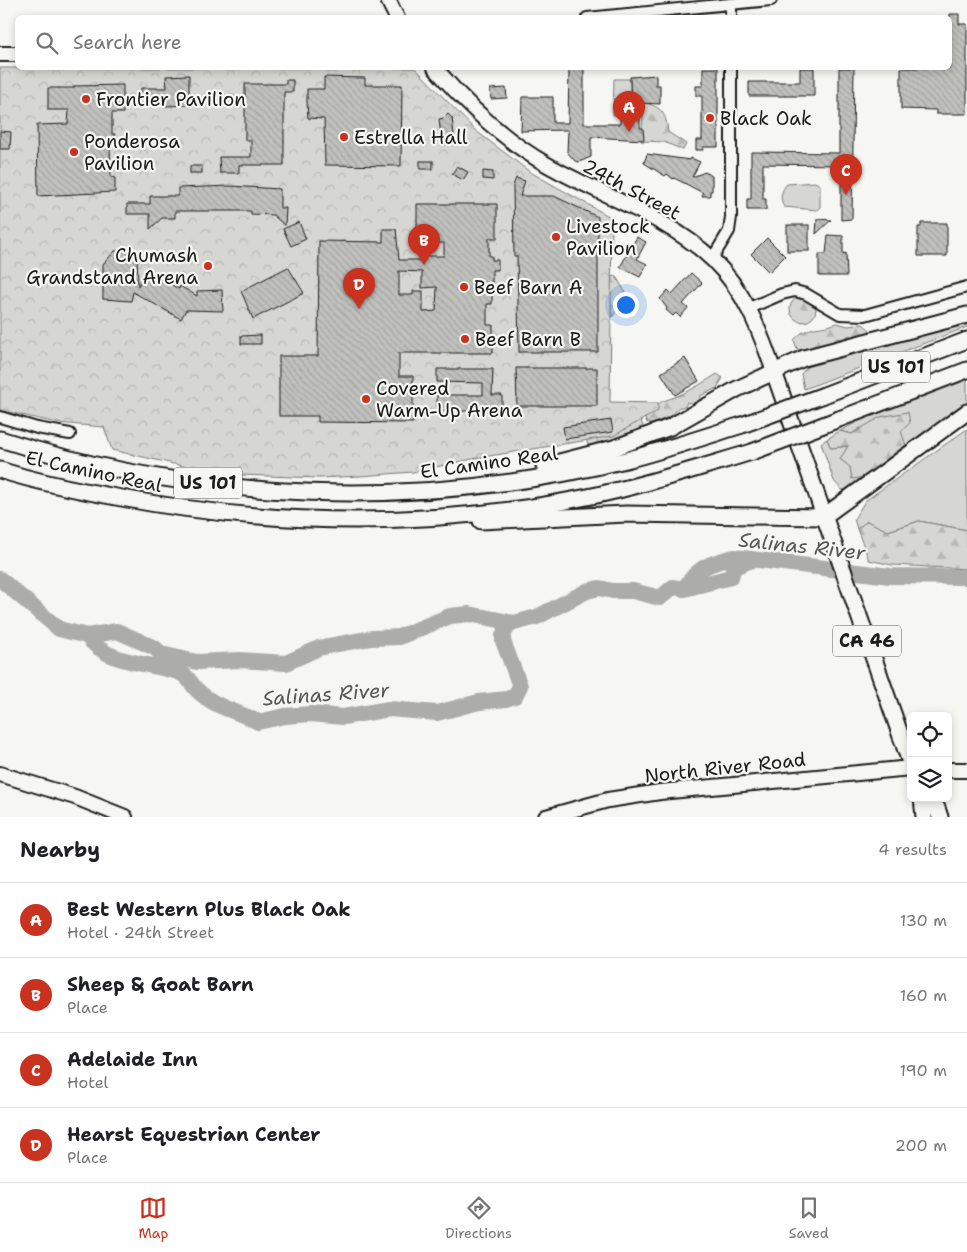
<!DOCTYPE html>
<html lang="en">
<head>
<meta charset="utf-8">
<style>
  body { margin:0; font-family:"Shantell Sans",sans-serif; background:#f2f2f2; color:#202124 }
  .controls { position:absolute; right:15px; bottom:15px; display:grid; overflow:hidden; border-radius:8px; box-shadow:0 2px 8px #0003 }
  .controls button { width:45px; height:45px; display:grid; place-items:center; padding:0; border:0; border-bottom:1px solid #e0e0e0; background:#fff; color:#202124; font:25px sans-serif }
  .you { position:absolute; left:625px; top:304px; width:18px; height:18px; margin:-12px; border:4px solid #fff; border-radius:50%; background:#1a73e8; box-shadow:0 0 0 8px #1a73e833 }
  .badge { display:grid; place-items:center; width:32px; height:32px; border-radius:50%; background:#c8321e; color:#fff; font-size:16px; font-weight:700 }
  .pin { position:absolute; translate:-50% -41px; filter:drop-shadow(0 1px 2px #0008) }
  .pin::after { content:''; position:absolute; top:26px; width:18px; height:15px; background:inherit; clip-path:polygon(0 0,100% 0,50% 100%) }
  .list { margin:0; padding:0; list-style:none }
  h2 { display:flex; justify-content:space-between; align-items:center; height:65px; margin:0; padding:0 20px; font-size:21px }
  h2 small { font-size:16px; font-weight:400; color:#757577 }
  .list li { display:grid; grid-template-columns:32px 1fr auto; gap:15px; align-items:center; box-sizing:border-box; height:75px; padding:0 20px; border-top:1px solid #e0e0e0 }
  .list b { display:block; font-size:19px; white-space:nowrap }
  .list p { margin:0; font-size:16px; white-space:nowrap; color:#757577 }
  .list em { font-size:16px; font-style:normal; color:#757577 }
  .icon { flex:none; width:28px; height:28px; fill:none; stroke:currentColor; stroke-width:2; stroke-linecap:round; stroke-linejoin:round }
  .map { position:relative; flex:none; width:967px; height:817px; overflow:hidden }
  .search { position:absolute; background:#fff; box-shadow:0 2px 8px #0003; left:15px; right:15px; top:15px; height:55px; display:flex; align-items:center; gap:12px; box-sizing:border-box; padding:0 18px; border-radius:8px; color:#757577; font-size:19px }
  .sheet { height:365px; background:#fff }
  nav { display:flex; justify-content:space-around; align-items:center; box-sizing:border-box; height:70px; border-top:1px solid #e0e0e0; background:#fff; font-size:14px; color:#757577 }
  nav a { display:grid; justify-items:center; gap:2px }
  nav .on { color:#c8321e }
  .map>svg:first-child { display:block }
</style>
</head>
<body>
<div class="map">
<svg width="967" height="817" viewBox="0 0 967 817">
  <defs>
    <pattern id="forest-firs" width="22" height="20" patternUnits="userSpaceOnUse" patternTransform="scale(1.25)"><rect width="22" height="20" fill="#d6d6d2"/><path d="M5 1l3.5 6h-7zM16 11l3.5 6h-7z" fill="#b7b7b4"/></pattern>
    <pattern id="park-crowns" width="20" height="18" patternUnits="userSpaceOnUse" patternTransform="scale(1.25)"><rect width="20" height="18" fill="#d6d6d2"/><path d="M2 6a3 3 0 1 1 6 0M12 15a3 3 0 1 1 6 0" fill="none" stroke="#b7b7b4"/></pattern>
    <pattern id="building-back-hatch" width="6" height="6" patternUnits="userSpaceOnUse" patternTransform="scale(1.25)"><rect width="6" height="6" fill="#c0c0bd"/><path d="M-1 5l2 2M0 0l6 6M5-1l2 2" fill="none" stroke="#a4a4a2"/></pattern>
  </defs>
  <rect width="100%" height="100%" fill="#f6f6f2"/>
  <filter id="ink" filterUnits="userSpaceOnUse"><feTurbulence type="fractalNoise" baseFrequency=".02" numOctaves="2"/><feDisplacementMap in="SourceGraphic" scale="10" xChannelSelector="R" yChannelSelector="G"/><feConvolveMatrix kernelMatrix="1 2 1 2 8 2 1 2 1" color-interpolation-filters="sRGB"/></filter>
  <g filter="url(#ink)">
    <g fill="#d6d6d2" stroke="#797977">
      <polygon points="614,79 630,79 631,115 613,115"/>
      <path d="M815,182L820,185V207L817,210L784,207C779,200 781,190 787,184Z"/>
      <polygon points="967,319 967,327 804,389 801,374 808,366 917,336"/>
      <polygon points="967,380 967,403 906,446 900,431 860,428 852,434 840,431 857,422"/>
      <polygon points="967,429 967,530 919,521 888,531 867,522 857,529 854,519 865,501"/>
      <polygon points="827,439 831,448 849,446 840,459 865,478 849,490 842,490 834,481 821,443"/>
    </g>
    <g fill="url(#forest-firs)" stroke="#797977">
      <path d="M645,103C663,107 666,115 668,132L686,144L683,150L664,142L641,141L643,116L640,108Z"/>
      <polygon points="616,276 625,292 613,317 609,306 610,277"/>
      <circle cx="803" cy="309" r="13"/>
      <path d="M837,323L848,326L863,324L870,330L866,335L856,339L849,335L843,340L837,338L831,345L814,346L804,351L797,349L794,340C808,324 820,330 837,323Z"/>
      <path d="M717,374L723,378L717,388L700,396V401L694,404L687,402L685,407H679L672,415L652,424L646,422L645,415C662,397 667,402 686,392C697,387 707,380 717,374Z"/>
      <path d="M908,412L910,423L901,431L906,446C884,455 880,477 852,479L850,467L840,459L848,446L831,448L827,439L840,431L852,434L880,417Z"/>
      <path d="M640,418L643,426C635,430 631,436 623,441L617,438C610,446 601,443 591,447L587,443V436Z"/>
      <polygon points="867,521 888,531 919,521 967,530 967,569 892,565 869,560 857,529"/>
    </g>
    <polygon fill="url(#park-crowns)" stroke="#797977" points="0,68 415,68 476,131 530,172 612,218 610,402 658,403 658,411 613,436 477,458 413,472 360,476 319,478 241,475 183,466 112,450 104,427 57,423 0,410"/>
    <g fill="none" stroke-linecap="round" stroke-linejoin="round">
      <g stroke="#acaca9" stroke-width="16">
        <path d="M0,579L59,629L87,636L117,631L155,648L161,654L197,662L240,660L286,663L319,648L333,645L372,638L399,637L450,616L469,614L514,623L537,617L587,591L599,588L613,591H633L660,598L673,587L684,589C697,567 710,563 734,557L890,576L967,577"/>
        <polyline points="684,589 731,577 734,567 752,560"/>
        <path d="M87,636C107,665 149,662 178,672C188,675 191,684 197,690C215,708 238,711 258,722L285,716L311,714L343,717L389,709L437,713L479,702L506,699L515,696L520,686L503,641V635L506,630L505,623"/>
      </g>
    </g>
    <g fill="url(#building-back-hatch)" stroke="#1c1c1c" fill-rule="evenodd">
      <polygon points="950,14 959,14 959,24 967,24 967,114 936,114 936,110 901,109 901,68 950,68"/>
      <polygon points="569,68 584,68 584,124 620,124 620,118 631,118 630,77 656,75 656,85 660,85 660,104 640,103 640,128 643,128 644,140 591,137 591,157 579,162 575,161 567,152 568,130 521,131 522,97 553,97 553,123 568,123"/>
      <polygon points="703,68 718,68 718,147 703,147 703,150 696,150 696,140 702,140 702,96 696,96 696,86 703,86"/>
      <polygon points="800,68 814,68 814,96 749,96 749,82 800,82"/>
      <polygon points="839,68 854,68 852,219 841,220 841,165 763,164 763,199 766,199 766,210 747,210 747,199 751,199 751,152 839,153"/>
      <polygon points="189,75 189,105 166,106 166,99 141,99 141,88 167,88 166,76"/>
      <polygon points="324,77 365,78 365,85 402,85 401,166 325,165 324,119 308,118 307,102 307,89 324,89"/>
      <polygon points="286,80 293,80 293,92 284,92 284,165 239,165 239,173 220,173 219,157 251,157 251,140 245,140 245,84 286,84"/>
      <polygon points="123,85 123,113 112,113 112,134 115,134 115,144 110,145 111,177 115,178 115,192 38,196 37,125 68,124 69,110 48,110 48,88 74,88 74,86"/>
      <polygon points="506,88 507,98 491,99 490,89"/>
      <polygon points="448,114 452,118 455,143 442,145 439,119 444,118"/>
      <polygon points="0,131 11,132 10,149 0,149"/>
      <polygon points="647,154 690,160 691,158 700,162 692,177 705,172 712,176 712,191 710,191 710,196 702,196 703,193 688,185 674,178 673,179 667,174 665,176 644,163"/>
      <rect x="420" y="161" width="13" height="8"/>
      <rect x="190" y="166" width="12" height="7"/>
      <polygon points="457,166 468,172 463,180 452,174"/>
      <polygon points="483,171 493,172 493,180 483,179"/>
      <polygon points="516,178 525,181 520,196 554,196 598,217 598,352 519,352 517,256 514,256 513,186"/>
      <polygon points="230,186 280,189 280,208 286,208 285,226 273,215 251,214 251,211 175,211 175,218 162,218 150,229 150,214 127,214 127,204 150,204 150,196 178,196 178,188"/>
      <path d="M417,204H497V238H489V256H492V260H498V270H492V304H487V325H493V353H399V376H413V423L318,422V416H279V356H318L319,241L383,242V229H396L399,260H422V256H444V243H419V238H417ZM399,271L422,272V288L437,287L436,311L423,312V291H413V295H399Z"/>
      <polygon points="817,219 831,220 816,234"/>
      <polygon points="299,222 306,239 291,246 283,229"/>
      <polygon points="921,223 947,223 947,256 918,256 918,227 921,227"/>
      <rect x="787" y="225" width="22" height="26"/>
      <polygon points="828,235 843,236 843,254 846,253 847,276 819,276 819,254 826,254"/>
      <polygon points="637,237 646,242 637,259 647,264 640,277 620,267"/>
      <polygon points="767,238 785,256 769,272 751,254"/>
      <polygon points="115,251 137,252 138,286 147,271 155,276 156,273 163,277 162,279 179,289 180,286 197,296 197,291 222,290 223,311 186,310 181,319 133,292 131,301 103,299 103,264"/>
      <polygon points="288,267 304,293 253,319 241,291"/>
      <polygon points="691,273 702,283 683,304 688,308 680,317 676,313 673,316 666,310 667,308 660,299 668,290 672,294"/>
      <polygon points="261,335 261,344 241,344 241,336"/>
      <polygon points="685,358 699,381 675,395 661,373"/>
      <polygon points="516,368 597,368 597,406 517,406"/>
      <polygon points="437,369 493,369 492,395 502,395 502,411 437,411 437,395 483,395 483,383 437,382"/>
      <polygon points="611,420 613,432 565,439 563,427"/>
    </g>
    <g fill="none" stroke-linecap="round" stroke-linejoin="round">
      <defs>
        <g id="minor">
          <polyline points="731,4 731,18"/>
          <polyline points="587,18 771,0"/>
          <polyline points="712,259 729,231 731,217 731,68"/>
          <polyline points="749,308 782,294 795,291 806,294 840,314 865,315 967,287"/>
          <polyline points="0,417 37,428 70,434"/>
        </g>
        <g id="major">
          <polyline points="388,0 397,18"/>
          <polyline points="0,54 18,54"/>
          <path d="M435,68C466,104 504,140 546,164C598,194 670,218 713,260C745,291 760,331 774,372"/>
          <polyline points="948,770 967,770"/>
          <polyline points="0,774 75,797 125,817"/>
          <polyline points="546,817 608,800 660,792 911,768"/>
        </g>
        <g id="highway">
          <polyline points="774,372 911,765"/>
          <polyline points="824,395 967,340"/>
          <polyline points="839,419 967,370"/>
          <path d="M0,439C200,503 422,510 626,460C665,450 704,437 742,425"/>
          <polyline points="544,466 614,448 670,427 737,389 804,358 967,315"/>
          <path d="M0,470C37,482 77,490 116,497C274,527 439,529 597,495C649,484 701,467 752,452"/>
          <polyline points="481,521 626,514 823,517 967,412"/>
          <polyline points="922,798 924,817"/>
          <polyline points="925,798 937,808 940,817"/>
        </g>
      </defs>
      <use href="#minor" stroke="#1c1c1c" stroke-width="14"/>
      <use href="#major" stroke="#1c1c1c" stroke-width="18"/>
      <use href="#highway" stroke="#1c1c1c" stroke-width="19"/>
      <use href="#minor" stroke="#f6f6f2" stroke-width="10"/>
      <use href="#major" stroke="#f6f6f2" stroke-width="14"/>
      <use href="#highway" stroke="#f6f6f2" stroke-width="15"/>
      <defs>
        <g id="highway-bridge">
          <polyline points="742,425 824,395"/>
          <polyline points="752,452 839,419"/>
        </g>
      </defs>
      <use href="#highway-bridge" stroke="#1c1c1c" stroke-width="19" stroke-linecap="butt"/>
      <use href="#highway-bridge" stroke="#f6f6f2" stroke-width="15"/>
    </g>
  </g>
  <g fill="#c8321e" stroke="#f6f6f2" stroke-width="2">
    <circle cx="86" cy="99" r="5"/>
    <circle cx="710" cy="118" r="5"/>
    <circle cx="344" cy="137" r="5"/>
    <circle cx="74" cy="152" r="5"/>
    <circle cx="556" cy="237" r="5"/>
    <circle cx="208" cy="266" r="5"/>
    <circle cx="464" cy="287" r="5"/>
    <circle cx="465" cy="339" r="5"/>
    <circle cx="366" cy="399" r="5"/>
  </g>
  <g text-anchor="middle" stroke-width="4.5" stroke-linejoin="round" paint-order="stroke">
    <g fill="#f6f6f2" stroke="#5d5d5c" stroke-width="1">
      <rect x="862" y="351.5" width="68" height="31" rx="4"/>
      <rect x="174" y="467.5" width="68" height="31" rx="4"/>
      <rect x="833" y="625.5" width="68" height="31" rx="4"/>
    </g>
    <g font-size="18" font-weight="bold" fill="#1c1c1c">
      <text x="896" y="373">US 101</text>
      <text x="208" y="489">US 101</text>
      <text x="867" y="647">CA 46</text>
    </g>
    <g font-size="19" fill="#1c1c1c" stroke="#f6f6f2" text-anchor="start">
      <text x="96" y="106">Frontier Pavilion</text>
      <text x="720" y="125">Black Oak</text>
      <text x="354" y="144">Estrella Hall</text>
      <text x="84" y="148">Ponderosa<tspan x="84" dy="22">Pavilion</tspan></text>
      <text x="566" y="233">Livestock<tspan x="566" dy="22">Pavilion</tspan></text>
      <text x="198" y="262" text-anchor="end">Chumash<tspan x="198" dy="22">Grandstand Arena</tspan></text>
      <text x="474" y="294">Beef Barn A</text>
      <text x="475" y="346">Beef Barn B</text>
      <text x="376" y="395">Covered<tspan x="376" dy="22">Warm-Up Arena</tspan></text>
    </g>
    <g font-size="19" fill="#1c1c1c" stroke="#f6f6f2">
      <text transform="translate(632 189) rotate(28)" y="7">24th Street</text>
      <text transform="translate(489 462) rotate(-8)" y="7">El Camino Real</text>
      <text transform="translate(94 471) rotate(12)" y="7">El Camino Real</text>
      <text transform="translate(725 767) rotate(-6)" y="7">North River Road</text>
    </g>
    <g font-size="20" font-style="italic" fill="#565654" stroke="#f6f6f2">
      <text transform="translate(802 546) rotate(6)" y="7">Salinas River</text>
      <text transform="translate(326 694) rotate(-4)" y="7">Salinas River</text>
    </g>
  </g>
</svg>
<div class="controls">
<button><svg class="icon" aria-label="locate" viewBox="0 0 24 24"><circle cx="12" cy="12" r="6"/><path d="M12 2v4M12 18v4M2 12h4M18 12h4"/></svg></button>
<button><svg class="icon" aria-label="layers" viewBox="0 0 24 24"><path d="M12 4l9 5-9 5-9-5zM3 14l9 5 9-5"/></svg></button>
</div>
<div class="you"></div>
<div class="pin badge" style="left:629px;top:132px">A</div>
<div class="pin badge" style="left:424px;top:265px">B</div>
<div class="pin badge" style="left:846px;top:195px">C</div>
<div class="pin badge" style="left:359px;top:309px">D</div>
<div class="search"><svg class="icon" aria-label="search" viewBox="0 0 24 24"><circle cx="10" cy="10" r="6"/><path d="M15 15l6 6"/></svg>Search here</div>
</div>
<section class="sheet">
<h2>Nearby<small>4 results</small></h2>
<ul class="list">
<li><span class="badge">A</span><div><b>Best Western Plus Black Oak</b><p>Hotel · 24th Street</p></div><em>130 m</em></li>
<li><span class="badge">B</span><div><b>Sheep &amp; Goat Barn</b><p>Place</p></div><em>160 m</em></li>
<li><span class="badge">C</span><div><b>Adelaide Inn</b><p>Hotel</p></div><em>190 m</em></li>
<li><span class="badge">D</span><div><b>Hearst Equestrian Center</b><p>Place</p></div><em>200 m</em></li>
</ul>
</section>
<nav>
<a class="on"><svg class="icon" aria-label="map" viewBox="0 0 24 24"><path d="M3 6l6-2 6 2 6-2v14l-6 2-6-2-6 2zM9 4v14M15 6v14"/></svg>Map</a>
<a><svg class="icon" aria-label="directions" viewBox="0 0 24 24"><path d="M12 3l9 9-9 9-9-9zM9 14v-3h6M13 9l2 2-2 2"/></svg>Directions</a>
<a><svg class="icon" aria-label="saved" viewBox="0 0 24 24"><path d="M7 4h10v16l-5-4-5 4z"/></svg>Saved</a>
</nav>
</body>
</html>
